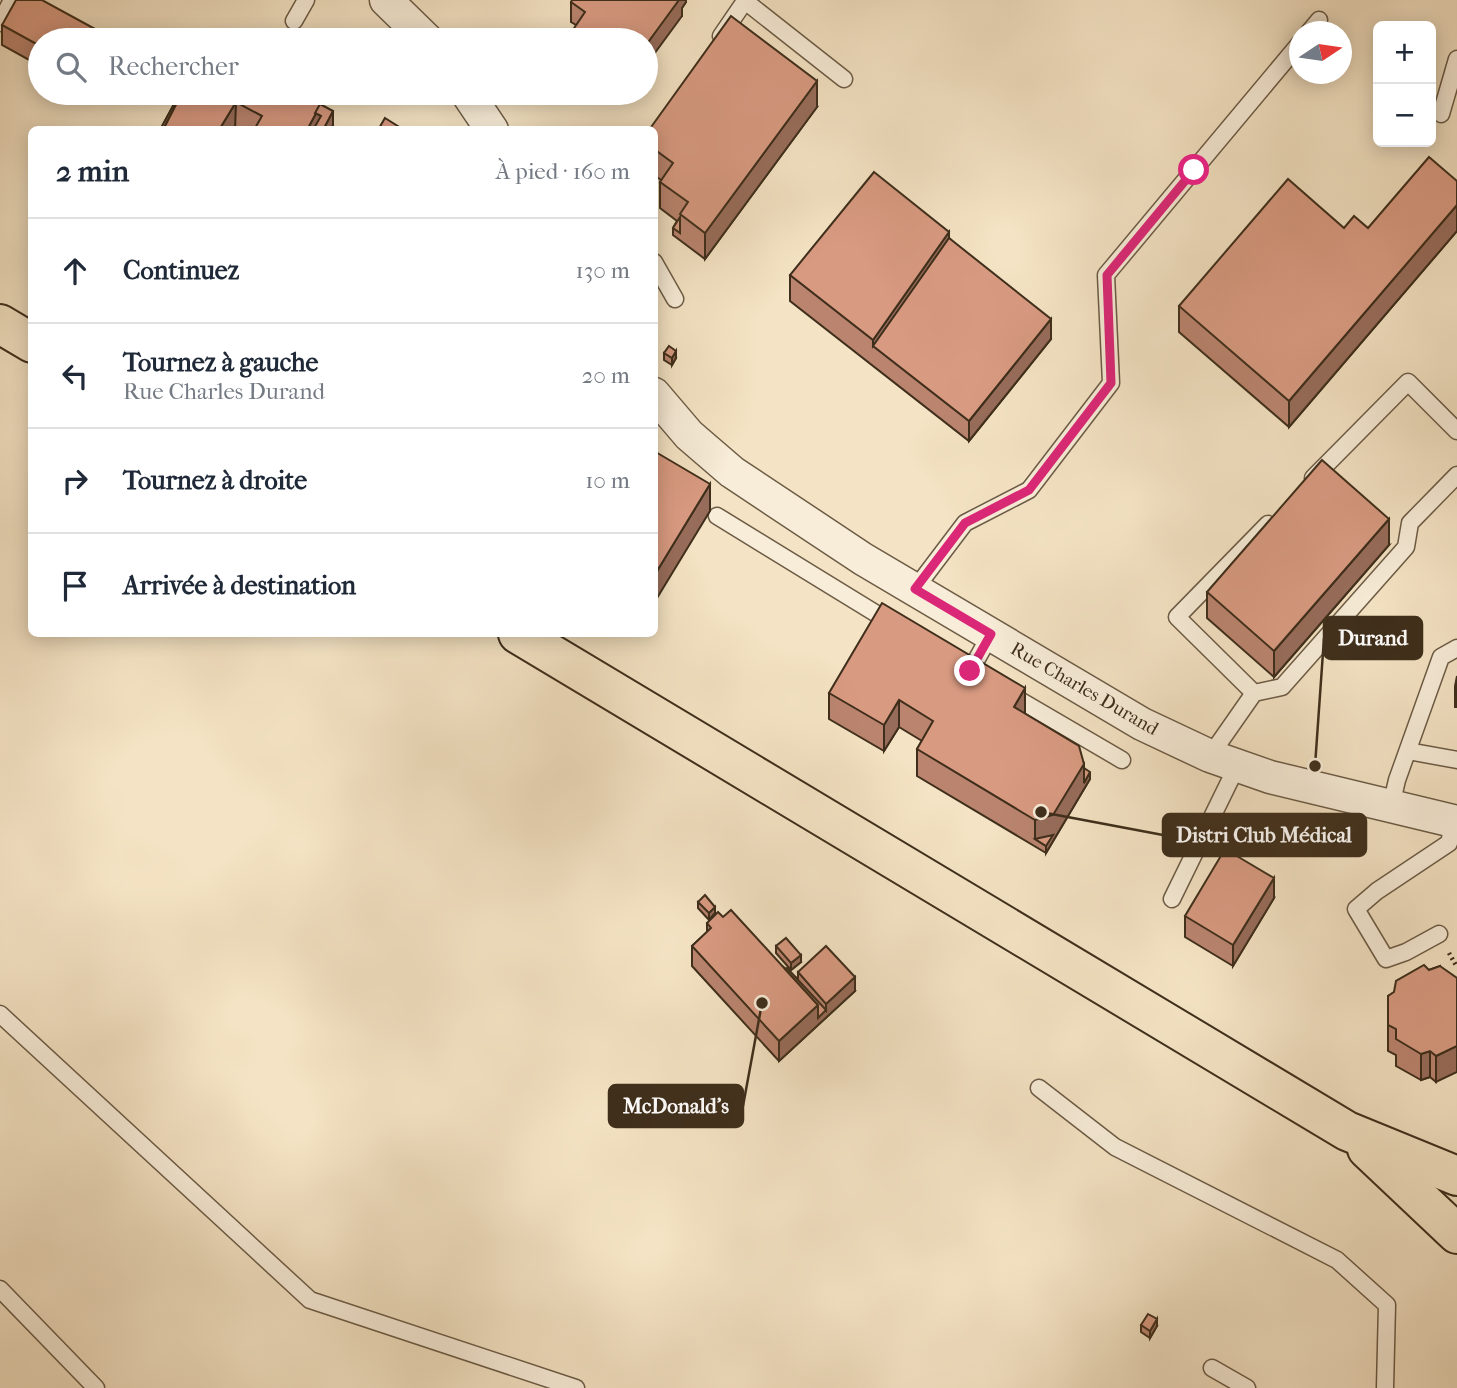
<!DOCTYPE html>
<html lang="fr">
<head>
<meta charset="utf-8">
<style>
  body { margin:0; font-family:"IM FELL French Canon",serif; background:#f2f2f3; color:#1f2937 }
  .controls { position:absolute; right:21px; top:21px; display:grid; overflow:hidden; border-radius:10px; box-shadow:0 4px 18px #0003 }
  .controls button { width:63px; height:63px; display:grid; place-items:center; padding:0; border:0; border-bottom:2px solid #e0e1e3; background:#fff; color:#1f2937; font:35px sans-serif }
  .compass { position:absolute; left:1289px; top:21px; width:63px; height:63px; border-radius:50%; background:#fff; box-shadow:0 4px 18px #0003; rotate:77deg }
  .stop { position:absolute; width:21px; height:21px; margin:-16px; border:5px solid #db2777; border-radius:50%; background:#fff }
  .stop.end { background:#db2777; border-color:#fff; box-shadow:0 2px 7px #0008 }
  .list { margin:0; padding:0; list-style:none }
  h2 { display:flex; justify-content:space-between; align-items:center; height:91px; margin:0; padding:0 28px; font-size:30px }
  h2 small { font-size:23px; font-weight:400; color:#747a83 }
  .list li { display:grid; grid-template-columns:46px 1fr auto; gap:21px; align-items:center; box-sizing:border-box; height:105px; padding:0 28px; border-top:2px solid #e0e1e3 }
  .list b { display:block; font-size:26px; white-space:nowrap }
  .list p { margin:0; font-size:23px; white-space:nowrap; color:#747a83 }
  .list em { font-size:23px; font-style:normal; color:#747a83 }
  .icon { flex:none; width:38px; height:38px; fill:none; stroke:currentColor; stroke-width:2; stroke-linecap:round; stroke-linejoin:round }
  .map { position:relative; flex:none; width:1457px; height:1388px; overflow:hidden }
  .search { position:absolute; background:#fff; box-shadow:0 4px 18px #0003; left:28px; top:28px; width:630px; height:77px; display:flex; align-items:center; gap:18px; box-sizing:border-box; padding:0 24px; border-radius:38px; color:#747a83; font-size:26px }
  .panel { position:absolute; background:#fff; box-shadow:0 4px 18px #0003; left:28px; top:126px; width:630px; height:511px; border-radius:10px }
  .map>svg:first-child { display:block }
</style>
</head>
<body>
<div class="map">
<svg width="1457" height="1388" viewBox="0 0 1457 1388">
  <rect width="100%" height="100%" fill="#f4e3c4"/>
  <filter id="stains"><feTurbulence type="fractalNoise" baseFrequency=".00286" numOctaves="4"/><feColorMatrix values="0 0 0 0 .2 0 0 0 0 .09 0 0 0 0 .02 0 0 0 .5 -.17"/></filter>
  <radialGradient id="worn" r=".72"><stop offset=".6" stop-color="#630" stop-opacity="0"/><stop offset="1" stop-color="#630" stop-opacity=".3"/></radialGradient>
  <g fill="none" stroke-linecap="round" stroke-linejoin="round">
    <defs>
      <g id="lane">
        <polyline points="294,21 306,0"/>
        <polyline points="0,23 12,0"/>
        <polyline points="1309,32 1319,20"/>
        <polyline points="721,36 745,1 844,79"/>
        <polyline points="1441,114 1457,59"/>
        <polyline points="654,262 675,299"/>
        <polyline points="1313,478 1408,382 1457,431"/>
        <polyline points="717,516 893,624"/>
        <polyline points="915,589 965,523 1029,490 1111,383 1106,275 1300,43"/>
        <polyline points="975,674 970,671 991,634"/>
        <polyline points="1254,693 1177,617 1268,524"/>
        <polyline points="1009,694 1122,760"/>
        <polyline points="1408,751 1457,760"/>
        <polyline points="1210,756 1254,693 1282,687 1406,547 1410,523 1457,475"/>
        <polyline points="1391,806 1397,780 1441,657 1457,648"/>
        <polyline points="1172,899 1237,766"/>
        <polyline points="1439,934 1406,952 1386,959 1356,909 1377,891 1449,843 1454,821"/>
        <polyline points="0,1014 310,1300 576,1388"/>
        <polyline points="1039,1088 1115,1147 1337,1260 1387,1305 1385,1388"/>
        <polyline points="0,1289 96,1388"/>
        <polyline points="1212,1368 1247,1388"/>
      </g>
      <g id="street">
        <polyline points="386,0 427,40"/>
        <polyline points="467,93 492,130"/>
        <polyline points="654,394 689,435 732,472 863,559 1142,724 1210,756 1270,777 1457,822"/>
      </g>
      <g id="primary">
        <polyline points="0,324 32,343"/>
        <polyline points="518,634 1347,1131 1457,1176"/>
        <polyline points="1367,1149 1457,1234"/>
      </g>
    </defs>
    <use href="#lane" stroke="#6c5b45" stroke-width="19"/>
    <use href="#street" stroke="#6c5b45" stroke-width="35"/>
    <use href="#primary" stroke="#3e2e1b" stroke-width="42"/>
    <polyline stroke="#3e2e1b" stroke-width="4.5" stroke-dasharray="2 3.5" stroke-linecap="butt" points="1449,953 1457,967"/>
    <use href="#lane" stroke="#f8edd9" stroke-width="16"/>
    <use href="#street" stroke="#f8edd9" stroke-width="32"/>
    <use href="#primary" stroke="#f4e3c4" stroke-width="38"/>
  </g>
  <g fill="#ba846f" stroke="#3e2e1b" stroke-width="2">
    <polygon points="686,0 686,2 682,8 682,16 576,25 571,22 571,2"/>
    <polygon points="2,25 106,40 40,40 40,66 2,45"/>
    <polygon points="180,93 321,105 333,125 330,130 239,130 236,128 235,130 160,130"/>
    <polygon points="615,93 626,93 622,98"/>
    <polygon points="817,107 705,259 673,235 673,228 677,221 660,208 660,182 661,180 654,175 654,130"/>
    <polygon points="1457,181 1457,231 1289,427 1179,332 1179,306 1344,228 1368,228"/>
    <polygon points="949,238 1051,339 969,441 790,301 790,275"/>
    <polygon points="664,353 676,358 672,365 664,360"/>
    <polygon points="1389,545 1274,677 1207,618 1207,592"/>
    <polygon points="1457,676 1457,707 1455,707 1455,686"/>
    <polygon points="829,693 1025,714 1084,768 1090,779 1046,853 917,776 917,749 922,741 899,727 884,751 829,719"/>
    <polygon points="1274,898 1233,966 1185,937 1185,916"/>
    <polygon points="698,902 715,913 709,920 698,908"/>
    <polygon points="723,917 798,979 798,972 855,991 779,1061 692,966 692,946 707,932 707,923"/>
    <polygon points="776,946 801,962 791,970 776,953"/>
    <polygon points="1440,966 1436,1082 1430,1077 1421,1080 1396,1066 1396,1055 1388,1051 1388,996 1429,970"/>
    <polygon points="1141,1325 1157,1326 1150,1338 1141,1332"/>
  </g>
  <g fill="#976c5a" stroke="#3e2e1b" stroke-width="2">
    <polygon points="678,0 686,0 686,2 682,8 682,16 646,65 646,45"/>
    <polygon points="817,81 817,107 705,259 705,233"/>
    <polygon points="236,102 235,130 219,130"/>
    <polygon points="321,104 321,130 307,130"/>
    <polygon points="333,111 333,125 330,130 323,130"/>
    <polygon points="1457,205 1457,231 1289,427 1289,401"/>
    <polygon points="949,232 949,258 873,346 873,340"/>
    <polygon points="1051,319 1051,339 969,441 969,421"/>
    <polygon points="676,351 676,358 672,365 672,358"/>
    <polygon points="710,484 710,511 654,603 654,576"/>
    <polygon points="1389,519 1389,545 1274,677 1274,651"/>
    <polygon points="1025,688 1025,714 1014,707"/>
    <polygon points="899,700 899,727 884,751 884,725"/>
    <polygon points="1084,764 1084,783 1090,772 1090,779 1046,853 1046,846 1035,839 1035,820"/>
    <polygon points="1274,878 1274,898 1233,966 1233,945"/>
    <polygon points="715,907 715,913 709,920 709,913"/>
    <polygon points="801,955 801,962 791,970 791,963"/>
    <polygon points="855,977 855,991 779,1061 779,1041 818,1005 826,1011 826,1004"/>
    <polygon points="1457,1046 1457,1072 1436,1082 1436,1056"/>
    <polygon points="1430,1051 1430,1077 1421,1080 1421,1054"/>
    <polygon points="1157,1319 1157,1326 1150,1338 1150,1331"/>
  </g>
  <g fill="#d89a81" stroke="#3e2e1b" stroke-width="2">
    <polygon points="16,0 42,0 106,35 103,40 40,40 40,46 2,25"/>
    <polygon points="572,0 679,0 646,45 646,40 566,40 585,12 571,2"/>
    <polygon points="731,16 817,81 705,233 680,214 688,202 660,182 673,163 654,149 654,130 649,130"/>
    <polygon points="180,93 182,93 163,130 160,130"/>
    <polygon points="182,93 300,93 321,104 307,130 254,130 262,116 236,102 219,130 163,130"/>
    <polygon points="320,104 333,111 323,130 313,130 321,116 315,113"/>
    <polygon points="385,118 404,130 378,130"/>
    <polygon points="1429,157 1457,181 1457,205 1289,401 1179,306 1288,179 1344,228 1354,216 1368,228"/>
    <polygon points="874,172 949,232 873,340 790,275"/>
    <polygon points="680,217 680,233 673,228"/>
    <polygon points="949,238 1051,319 969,421 873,346"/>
    <polygon points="669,346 676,351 672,358 664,353"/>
    <polygon points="654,451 710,484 654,576"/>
    <polygon points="1322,460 1389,519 1274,651 1207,592"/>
    <polygon points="882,603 1025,688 1014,707 1079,746 1084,764 1053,815 1035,820 917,749 933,721 899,700 884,725 829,693"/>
    <polygon points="1084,768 1090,772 1084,783"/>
    <polygon points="1053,835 1046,846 1035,839"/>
    <polygon points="1225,849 1274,878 1233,945 1185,916"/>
    <polygon points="705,895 715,907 709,913 698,902"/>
    <polygon points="731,910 818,1005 779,1041 692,946 711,928 707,923 718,912 723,917"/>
    <polygon points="786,938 801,955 791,963 776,946"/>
    <polygon points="826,946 855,977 826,1004 798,972"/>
    <polygon points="1424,965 1429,970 1440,966 1457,978 1457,1046 1436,1056 1430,1051 1421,1054 1396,1039 1396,1029 1388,1025 1388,996 1394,992 1396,981"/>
    <polygon points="787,968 826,1010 818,1018 818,1005 785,969"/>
    <polygon points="1148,1314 1157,1319 1150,1331 1141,1325"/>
  </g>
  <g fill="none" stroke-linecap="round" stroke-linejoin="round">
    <polyline stroke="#db2777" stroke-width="9" points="970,671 991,634 915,589 965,523 1029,490 1111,383 1107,275 1194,170"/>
  </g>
  <g text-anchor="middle" stroke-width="7" stroke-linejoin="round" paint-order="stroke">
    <g font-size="19" fill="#3e2e1b" stroke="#f8edd9">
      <text transform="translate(1085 688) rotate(30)" y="7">Rue Charles Durand</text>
    </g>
  </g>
  <path fill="none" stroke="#3e2e1b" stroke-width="2.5" d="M1315 766L1324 638M1041 812L1163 835M762 1003L743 1106"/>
  <g fill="#3e2e1b" stroke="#f8edd9" stroke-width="2.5">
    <circle cx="1315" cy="766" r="7"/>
    <circle cx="1041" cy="812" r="7"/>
    <circle cx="762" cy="1003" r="7"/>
  </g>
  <g fill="#3e2e1b" stroke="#3e2e1b" stroke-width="2.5">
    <rect x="1324" y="617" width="98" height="42" rx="7"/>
    <rect x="1163" y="814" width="203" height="42" rx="7"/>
    <rect x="609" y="1085" width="134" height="42" rx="7"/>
  </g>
  <g font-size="21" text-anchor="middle" font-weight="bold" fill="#fff">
    <text x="1373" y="645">Durand</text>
    <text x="1264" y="842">Distri Club Médical</text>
    <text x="676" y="1113">McDonald's</text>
  </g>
  <rect width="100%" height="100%" filter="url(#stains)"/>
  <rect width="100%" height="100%" fill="url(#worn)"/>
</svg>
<div class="controls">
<button>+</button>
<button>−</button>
</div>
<svg class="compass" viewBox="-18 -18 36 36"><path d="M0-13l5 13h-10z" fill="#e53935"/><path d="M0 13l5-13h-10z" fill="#747a83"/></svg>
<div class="stop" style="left:1194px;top:170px"></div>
<div class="stop end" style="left:970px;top:671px"></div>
<div class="search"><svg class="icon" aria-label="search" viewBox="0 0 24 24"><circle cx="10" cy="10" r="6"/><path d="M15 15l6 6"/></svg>Rechercher</div>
<section class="panel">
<h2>2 min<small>À pied · 160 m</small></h2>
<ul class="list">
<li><svg class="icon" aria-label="ahead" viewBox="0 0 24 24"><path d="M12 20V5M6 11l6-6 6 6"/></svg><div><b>Continuez</b></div><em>130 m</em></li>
<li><svg class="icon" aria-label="left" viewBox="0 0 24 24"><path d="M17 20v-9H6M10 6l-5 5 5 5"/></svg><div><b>Tournez à gauche</b><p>Rue Charles Durand</p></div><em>20 m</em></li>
<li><svg class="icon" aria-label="right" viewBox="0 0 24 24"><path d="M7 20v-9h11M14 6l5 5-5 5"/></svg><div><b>Tournez à droite</b></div><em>10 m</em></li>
<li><svg class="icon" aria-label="arrive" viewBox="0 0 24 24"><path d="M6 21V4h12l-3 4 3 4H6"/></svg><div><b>Arrivée à destination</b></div></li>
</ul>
</section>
</div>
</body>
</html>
